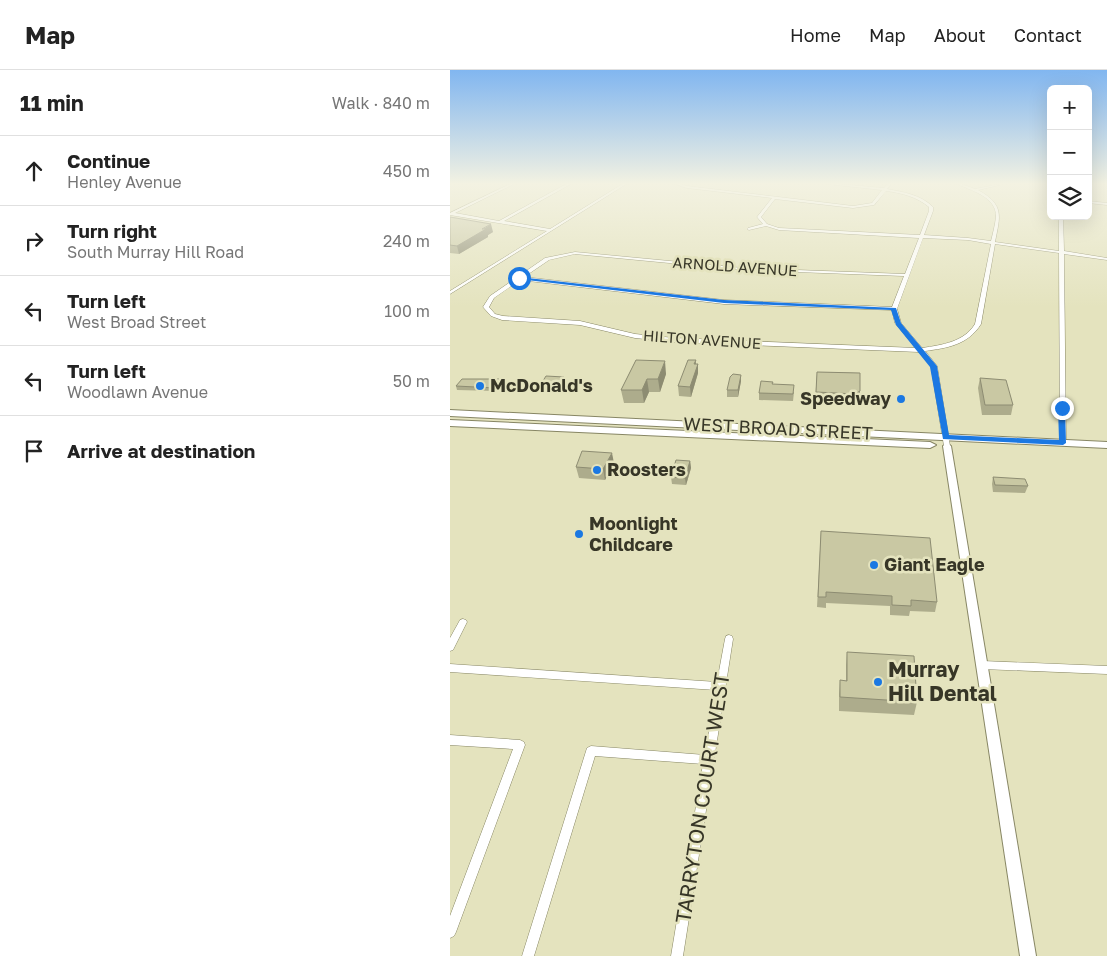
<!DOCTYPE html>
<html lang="en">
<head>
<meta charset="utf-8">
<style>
  body { margin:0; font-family:"Golos Text",sans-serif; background:#f2f2f2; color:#222 }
  .controls { position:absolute; right:15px; top:15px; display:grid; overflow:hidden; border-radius:8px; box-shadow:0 5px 20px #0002 }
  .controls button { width:45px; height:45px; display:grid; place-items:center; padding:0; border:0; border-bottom:1px solid #e0e0e0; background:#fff; color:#222; font:25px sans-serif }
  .stop { position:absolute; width:15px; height:15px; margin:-11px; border:4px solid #1b78e2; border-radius:50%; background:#fff }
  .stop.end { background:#1b78e2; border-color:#fff; box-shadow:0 1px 5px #0008 }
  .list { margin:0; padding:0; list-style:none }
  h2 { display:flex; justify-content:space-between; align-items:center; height:65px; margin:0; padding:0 20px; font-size:21px }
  h2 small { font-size:16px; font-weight:400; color:#767676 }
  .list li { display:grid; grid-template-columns:32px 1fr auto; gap:15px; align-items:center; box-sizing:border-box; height:70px; padding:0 20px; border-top:1px solid #e0e0e0 }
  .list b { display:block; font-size:19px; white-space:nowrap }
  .list p { margin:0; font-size:16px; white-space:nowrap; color:#767676 }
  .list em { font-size:16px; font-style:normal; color:#767676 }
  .icon { flex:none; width:28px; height:28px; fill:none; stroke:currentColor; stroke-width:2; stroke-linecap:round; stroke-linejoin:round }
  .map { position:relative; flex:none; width:657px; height:886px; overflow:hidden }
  header { display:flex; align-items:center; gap:30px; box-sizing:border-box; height:70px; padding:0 25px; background:#fff; border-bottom:1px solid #e0e0e0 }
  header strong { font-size:24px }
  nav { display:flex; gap:28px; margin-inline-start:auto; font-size:18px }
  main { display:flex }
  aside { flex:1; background:#fff }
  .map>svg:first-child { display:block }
</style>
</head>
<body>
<header>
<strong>Map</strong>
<nav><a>Home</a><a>Map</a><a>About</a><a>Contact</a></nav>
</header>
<main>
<aside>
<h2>11 min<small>Walk · 840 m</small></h2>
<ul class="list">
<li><svg class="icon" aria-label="ahead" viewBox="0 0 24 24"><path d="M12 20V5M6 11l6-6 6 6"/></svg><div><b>Continue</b><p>Henley Avenue</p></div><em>450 m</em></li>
<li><svg class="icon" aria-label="right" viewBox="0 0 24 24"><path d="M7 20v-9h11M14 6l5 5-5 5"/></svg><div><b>Turn right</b><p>South Murray Hill Road</p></div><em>240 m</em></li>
<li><svg class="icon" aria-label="left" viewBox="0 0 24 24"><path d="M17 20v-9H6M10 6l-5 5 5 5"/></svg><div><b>Turn left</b><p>West Broad Street</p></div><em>100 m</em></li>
<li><svg class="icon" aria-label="left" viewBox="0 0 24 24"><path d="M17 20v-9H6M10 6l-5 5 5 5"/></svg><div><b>Turn left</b><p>Woodlawn Avenue</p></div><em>50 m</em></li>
<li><svg class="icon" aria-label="arrive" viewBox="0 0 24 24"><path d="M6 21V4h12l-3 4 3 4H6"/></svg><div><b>Arrive at destination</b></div></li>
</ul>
</aside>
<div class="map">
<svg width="657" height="886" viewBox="0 0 657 886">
  <rect width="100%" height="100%" fill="#e4e3be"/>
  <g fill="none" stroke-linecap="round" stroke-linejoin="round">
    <defs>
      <g id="minor">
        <polygon points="62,113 66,113 5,143 49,151 118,113 122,113 121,114 54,151 100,159 174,113 178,113 0,224 0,221 97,161 0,145 0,143"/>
        <path d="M222,113H226L237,116L403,136L422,133L432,120L368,113H377L434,118L438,113H442L437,119C454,122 471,125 483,137V141L474,165L518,168L541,171C543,163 545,155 546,147C547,126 519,120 505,113H509L525,119L555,113L554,114L528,120C555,135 550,146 545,172L609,181V146H613L614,181L657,188V190L614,184L616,373L613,375L610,373L609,183L545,174L531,254C518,275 497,278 475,281L487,296L500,376L497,378L494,376L481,296L469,282L224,272L185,268L130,255L52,250L41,246L33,237L40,226L95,188L125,182L293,198L455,204L469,168L329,160L316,156L299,160L297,159L298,158L313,154L307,147L322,128L237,118ZM436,121C452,123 467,127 479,137V141L470,165L329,158L317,154L311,147L325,129L403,138L424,135ZM473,168L518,170L541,174L525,254C514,272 492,275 472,278L451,253L447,239ZM125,184L293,200L454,206L442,237L274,230L74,207L99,190ZM70,210L274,234L442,240L445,253L466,278L224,268L185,264L130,251L53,246L45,244L39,237L44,228Z"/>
        <polygon points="638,131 657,133 657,135 638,133"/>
        <polygon points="13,549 16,550 17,552 3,580 0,581 0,568 10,550"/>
        <polygon points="279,565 282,566 283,569 233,886 221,886 253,694 145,686 84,886 72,886 137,678 141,676 255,685 266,620 0,602 0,594 267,612 275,569 276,566"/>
        <polygon points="532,591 657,596 657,604 532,599 529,598 527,595 529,592"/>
        <polygon points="0,665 70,670 74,672 75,675 6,862 4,866 0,868 0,846 63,679 0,675"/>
      </g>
      <polygon id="tertiary" points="497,373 501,376 586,886 570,886 493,376"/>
      <g id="primary">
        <polygon points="0,340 657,372 657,378 0,346"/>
        <polygon points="0,350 480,372 486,375 480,378 0,356"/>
      </g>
    </defs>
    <use href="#minor" stroke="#878664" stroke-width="1"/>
    <use href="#tertiary" stroke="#878664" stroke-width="2"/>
    <use href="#primary" stroke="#878664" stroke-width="2"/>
    <use href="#minor" fill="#fff" fill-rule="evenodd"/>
    <use href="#tertiary" fill="#fff" fill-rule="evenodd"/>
    <use href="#primary" fill="#fff" fill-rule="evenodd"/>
  </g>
  <g fill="#adac8c">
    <polygon points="0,147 43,162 38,165 38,167 9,184 0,183"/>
    <polygon points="186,290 216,304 210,322 199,322 194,333 174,333 171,320"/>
    <polygon points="246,290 246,294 248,294 248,303 241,327 229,326 228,316"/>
    <polygon points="367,302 410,303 409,331 404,334 365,332"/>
    <polygon points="291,305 291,311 288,327 277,327 277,320"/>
    <polygon points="530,308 563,335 561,345 532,345 528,318"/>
    <polygon points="52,312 46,321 7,320 6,316"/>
    <polygon points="91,314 116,314 112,321 93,320"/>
    <polygon points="344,322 343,331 309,330 309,323"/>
    <polygon points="240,391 241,398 236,415 222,414 221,407"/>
    <polygon points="164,393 155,410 129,408 126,397"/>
    <polygon points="543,407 578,416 575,423 543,422 542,414"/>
    <polygon points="371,461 487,532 485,542 460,541 459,546 440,545 440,536 376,533 376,538 367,537"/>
    <polygon points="397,582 467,632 464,645 389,641 389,624 390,610 396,611 396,595"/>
  </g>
  <g fill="#8d8c72">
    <polygon points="41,154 43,162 38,165 38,167 9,184 7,176"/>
    <polygon points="246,290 246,298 248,294 248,303 241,327 240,317"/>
    <polygon points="215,291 216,304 210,322 208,309"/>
    <polygon points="291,305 291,311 288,327 288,320"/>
    <polygon points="114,307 116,314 112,321 110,315"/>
    <polygon points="51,309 52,312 46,321 45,318"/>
    <polygon points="197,309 199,322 194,333 192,320"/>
    <polygon points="410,321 409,331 404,334 405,324"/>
    <polygon points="162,383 164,393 155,410 153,399"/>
    <polygon points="240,391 241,398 236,415 235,408"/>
  </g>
  <g fill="#c9c8a3" stroke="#8d8c72">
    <polygon points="0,147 41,154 32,159 36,159 7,176 0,175"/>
    <polygon points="186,290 215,291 208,309 197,309 192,320 171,320"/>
    <polygon points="238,290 246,290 244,294 248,294 240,317 228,316"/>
    <polygon points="367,302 410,303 410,321 405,324 366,322"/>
    <polygon points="283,304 291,305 288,320 277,320 280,307"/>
    <polygon points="96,306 114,307 110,315 91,314"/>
    <polygon points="530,308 556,310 563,335 535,335"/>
    <polygon points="12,309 51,309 45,318 6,316"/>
    <polygon points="311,311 323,312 322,314 344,315 343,324 309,323"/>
    <polygon points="132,381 162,383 153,399 126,397"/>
    <polygon points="226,390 240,391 235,408 221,407"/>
    <polygon points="543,407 575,409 578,416 545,415"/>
    <polygon points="371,461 480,468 487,532 461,530 461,536 442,535 442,526 376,522 376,527 368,527"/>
    <polygon points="397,582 464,586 467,632 390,627 390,610 397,611"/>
  </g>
  <linearGradient id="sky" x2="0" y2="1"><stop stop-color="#81b6f0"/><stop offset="0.48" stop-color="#f3f2e2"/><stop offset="1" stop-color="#f3f2e2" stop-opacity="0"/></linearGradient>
  <rect width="657" height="237" fill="url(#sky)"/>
  <polygon fill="#1b78e2" points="69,207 274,230 446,238 451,253 487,296 499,365 609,370 608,338 612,336 615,338 616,373 613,375 493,369 480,297 446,255 441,240 274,233 68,209"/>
  <g fill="#1b78e2" stroke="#e4e3be" stroke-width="2">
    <circle cx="30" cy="316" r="5"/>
    <circle cx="451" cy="329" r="5"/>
    <circle cx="147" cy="400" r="5"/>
    <circle cx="129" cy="464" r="5"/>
    <circle cx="424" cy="495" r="5"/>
    <circle cx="428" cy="612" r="5"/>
  </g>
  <g text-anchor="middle" stroke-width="5" stroke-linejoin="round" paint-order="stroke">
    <g font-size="15" fill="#373627" stroke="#e4e3be">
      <text transform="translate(285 197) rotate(4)" y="5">ARNOLD AVENUE</text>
      <text transform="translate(252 270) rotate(4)" y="5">HILTON AVENUE</text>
    </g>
    <g font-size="18" font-weight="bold" fill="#373627" stroke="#e4e3be" text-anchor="start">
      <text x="40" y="322">McDonald's</text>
      <text x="441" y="335" text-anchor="end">Speedway</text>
      <text x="157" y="406">Roosters</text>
      <text x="139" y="460">Moonlight<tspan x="139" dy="21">Childcare</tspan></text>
      <text x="434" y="501">Giant Eagle</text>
    </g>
    <g font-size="18" fill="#373627" stroke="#e4e3be">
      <text transform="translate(328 359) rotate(3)" y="6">WEST BROAD STREET</text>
    </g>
    <g font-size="21" font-weight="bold" fill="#373627" stroke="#e4e3be" text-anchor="start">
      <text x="438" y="607">Murray<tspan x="438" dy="24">Hill Dental</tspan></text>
    </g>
    <g font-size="21" fill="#373627" stroke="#e4e3be">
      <text transform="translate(253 728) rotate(-81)" y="7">TARRYTON COURT WEST</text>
    </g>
  </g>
</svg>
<div class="controls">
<button>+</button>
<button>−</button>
<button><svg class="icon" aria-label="layers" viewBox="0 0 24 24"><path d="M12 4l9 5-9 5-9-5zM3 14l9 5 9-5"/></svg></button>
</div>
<div class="stop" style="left:69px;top:208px"></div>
<div class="stop end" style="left:612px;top:338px"></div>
</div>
</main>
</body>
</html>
